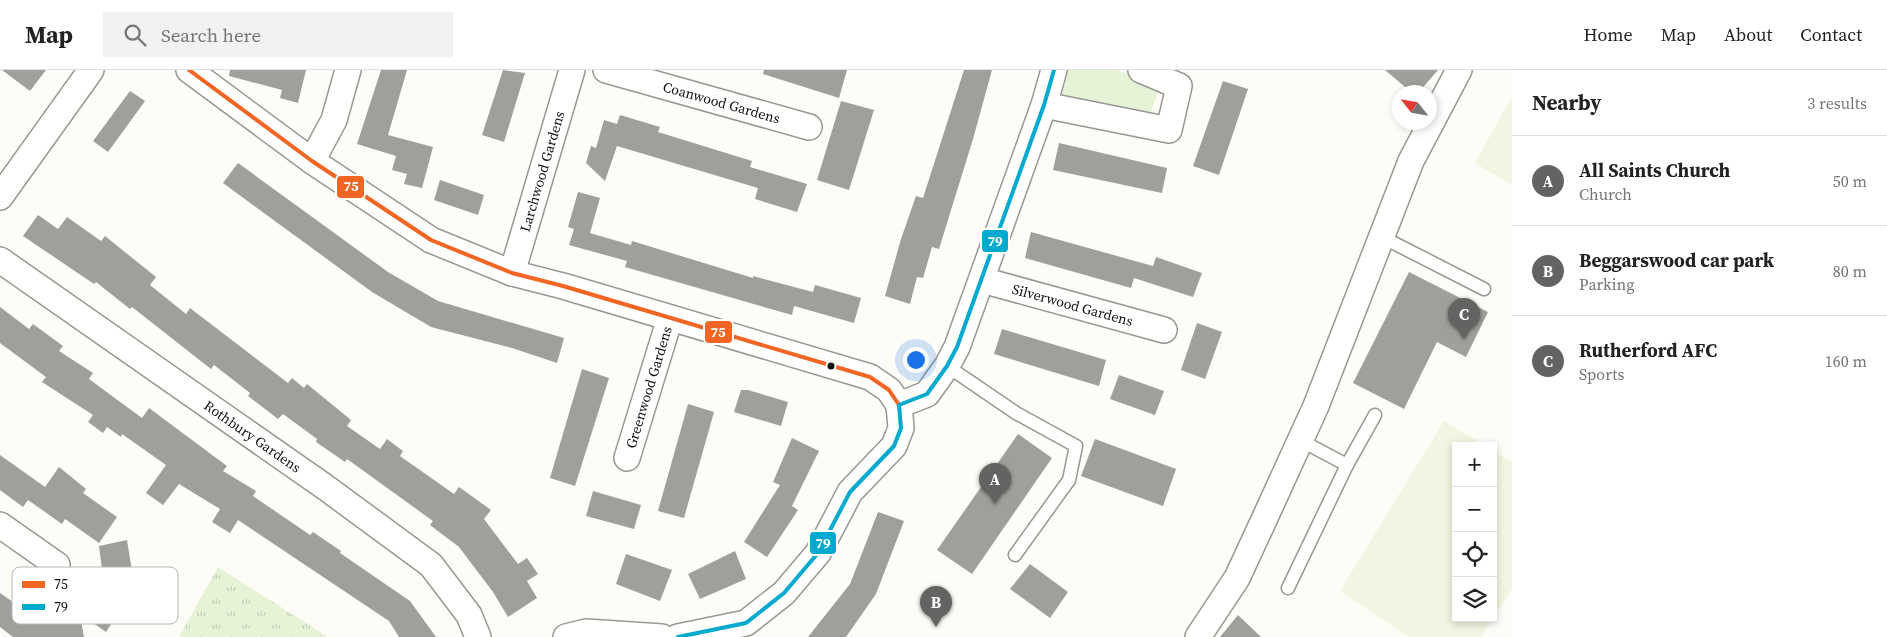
<!DOCTYPE html>
<html lang="en">
<head>
<meta charset="utf-8">
<style>
  body { margin:0; font-family:"Source Serif 4",serif; background:#f2f2f2; color:#222 }
  .controls { position:absolute; right:15px; bottom:15px; display:grid; overflow:hidden; border-radius:0px; box-shadow:0 2px 8px #0003 }
  .controls button { width:45px; height:45px; display:grid; place-items:center; padding:0; border:0; border-bottom:1px solid #e0e0e0; background:#fff; color:#222; font:25px sans-serif }
  .compass { position:absolute; left:1392px; top:15px; width:45px; height:45px; border-radius:50%; background:#fff; box-shadow:0 2px 8px #0003; rotate:301deg }
  .you { position:absolute; left:915px; top:289px; width:18px; height:18px; margin:-12px; border:4px solid #fff; border-radius:50%; background:#1a73e8; box-shadow:0 0 0 8px #1a73e833 }
  .badge { display:grid; place-items:center; width:32px; height:32px; border-radius:50%; background:#646362; color:#fff; font-size:16px; font-weight:700 }
  .pin { position:absolute; translate:-50% -41px; filter:drop-shadow(0 1px 2px #0008) }
  .pin::after { content:''; position:absolute; top:26px; width:18px; height:15px; background:inherit; clip-path:polygon(0 0,100% 0,50% 100%) }
  .list { margin:0; padding:0; list-style:none }
  h2 { display:flex; justify-content:space-between; align-items:center; height:65px; margin:0; padding:0 20px; font-size:21px }
  h2 small { font-size:16px; font-weight:400; color:#767676 }
  .list li { display:grid; grid-template-columns:32px 1fr auto; gap:15px; align-items:center; box-sizing:border-box; height:90px; padding:0 20px; border-top:1px solid #e0e0e0 }
  .list b { display:block; font-size:19px; white-space:nowrap }
  .list p { margin:0; font-size:16px; white-space:nowrap; color:#767676 }
  .list em { font-size:16px; font-style:normal; color:#767676 }
  .icon { flex:none; width:28px; height:28px; fill:none; stroke:currentColor; stroke-width:2; stroke-linecap:round; stroke-linejoin:round }
  .map { position:relative; flex:none; width:1512px; height:567px; overflow:hidden }
  header { display:flex; align-items:center; gap:30px; box-sizing:border-box; height:70px; padding:0 25px; background:#fff; border-bottom:1px solid #e0e0e0 }
  header strong { font-size:24px }
  nav { display:flex; gap:28px; margin-inline-start:auto; font-size:18px }
  .search { width:350px; height:45px; background:#f2f2f2; display:flex; align-items:center; gap:12px; box-sizing:border-box; padding:0 18px; border-radius:0px; color:#767676; font-size:19px }
  main { display:flex }
  aside { flex:1; background:#fff }
  .map>svg:first-child { display:block }
</style>
</head>
<body>
<header>
<strong>Map</strong>
<div class="search"><svg class="icon" aria-label="search" viewBox="0 0 24 24"><circle cx="10" cy="10" r="6"/><path d="M15 15l6 6"/></svg>Search here</div>
<nav><a>Home</a><a>Map</a><a>About</a><a>Contact</a></nav>
</header>
<main>
<div class="map">
<svg width="1512" height="567" viewBox="0 0 1512 567">
  <defs>
    <pattern id="park-tufts" width="24" height="20" patternUnits="userSpaceOnUse" patternTransform="scale(1.25)"><rect width="24" height="20" fill="#e7f3d7"/><path d="M3 7l-1-3M5 7V3M7 7l1-3M15 17l-1-3M17 17v-4M19 17l1-3" fill="none" stroke="#c5cfb8"/></pattern>
  </defs>
  <rect width="100%" height="100%" fill="#fdfcf7"/>
  <polygon fill="#e7f3d7" points="1064,0 1117,0 1160,16 1150,45 1056,25"/>
  <polygon fill="url(#park-tufts)" points="218,497 328,567 179,567"/>
  <g fill="#f0f6e1">
    <polygon points="1512,26 1512,115 1475,93"/>
    <polygon points="1444,351 1485,376 1456,376 1456,548 1493,548 1481,567 1409,567 1340,521"/>
    <polygon points="1493,381 1512,392 1512,519 1493,547"/>
  </g>
  <g fill="#a19f9c">
    <polygon points="2,0 46,0 30,21"/>
    <polygon points="230,0 306,0 298,33 280,28 282,20 229,6"/>
    <polygon points="381,0 407,0 388,65 433,77 422,118 404,114 407,104 392,100 396,86 357,74"/>
    <polygon points="503,0 525,3 504,72 482,65"/>
    <polygon points="764,0 847,0 839,28 763,4"/>
    <polygon points="964,0 992,0 973,69 939,179 932,177 923,208 917,207 910,234 885,226 901,169 916,126 923,128"/>
    <polygon points="1385,0 1438,0 1419,22 1411,22"/>
    <polygon points="1223,11 1248,19 1219,105 1193,96"/>
    <polygon points="130,21 145,31 108,82 93,71"/>
    <polygon points="841,31 874,40 849,120 817,110"/>
    <polygon points="620,45 660,57 658,62 752,91 750,97 807,114 797,142 755,129 758,118 617,76 605,111 586,93 591,76 596,78 604,50 617,54"/>
    <polygon points="1059,73 1167,98 1162,123 1053,100"/>
    <polygon points="238,93 388,202 438,231 564,268 557,293 512,278 431,257 372,222 223,113"/>
    <polygon points="440,110 484,125 478,145 434,130"/>
    <polygon points="578,122 600,128 590,163 631,175 632,171 753,208 753,206 813,222 815,215 861,228 854,253 794,236 792,245 625,197 627,191 569,175 574,159 568,157"/>
    <polygon points="38,145 58,159 67,147 101,171 105,166 156,207 150,215 186,244 190,238 288,313 292,308 304,318 307,314 351,350 347,356 380,379 387,369 403,381 400,386 454,424 459,417 491,440 484,449 518,494 527,488 538,504 527,511 537,528 508,547 493,522 459,477 430,455 433,451 347,389 345,392 316,372 317,369 283,344 278,349 248,326 250,323 214,295 211,299 132,237 130,239 96,212 94,214 23,166"/>
    <polygon points="1031,162 1153,196 1156,187 1202,203 1193,227 1134,208 1131,218 1025,188"/>
    <polygon points="1409,202 1488,242 1466,287 1437,272 1404,339 1353,313"/>
    <polygon points="0,237 29,259 33,254 63,276 59,281 93,303 89,309 142,348 149,338 227,396 223,401 256,421 253,426 310,465 313,462 341,481 340,483 410,531 436,567 399,567 389,551 238,450 230,463 212,452 220,439 179,414 163,435 146,423 166,395 122,364 121,367 107,357 103,363 88,352 93,345 42,312 46,307 0,273"/>
    <polygon points="1197,253 1222,262 1205,309 1181,300"/>
    <polygon points="1002,259 1106,290 1099,316 994,284"/>
    <polygon points="582,299 609,308 575,416 550,408"/>
    <polygon points="1119,305 1164,321 1155,345 1110,329"/>
    <polygon points="741,320 748,320 788,332 781,356 734,342"/>
    <polygon points="688,334 714,342 684,448 658,441"/>
    <polygon points="1018,364 1052,388 972,504 937,480"/>
    <polygon points="792,368 819,381 792,436 798,440 767,487 744,472 780,415 773,412"/>
    <polygon points="1095,369 1176,399 1163,436 1081,406"/>
    <polygon points="0,385 45,417 59,397 86,419 83,423 117,447 99,473 65,449 62,454 28,430 23,437 0,420"/>
    <polygon points="593,421 641,435 634,459 586,446"/>
    <polygon points="878,442 904,451 876,524 846,567 808,567 850,514"/>
    <polygon points="127,470 133,507 104,515 99,476"/>
    <polygon points="735,481 746,509 700,529 688,504"/>
    <polygon points="626,484 672,500 660,531 616,514"/>
    <polygon points="1030,494 1068,522 1050,548 1010,519"/>
    <polygon points="105,519 125,533 106,562 86,548"/>
    <polygon points="0,523 42,552 80,545 84,567 13,567 0,557"/>
    <polygon points="1238,545 1261,567 1220,567"/>
  </g>
  <g fill="none" stroke-linecap="round" stroke-linejoin="round">
    <defs>
      <g id="service">
        <polyline points="1382,167 1484,219"/>
        <polyline points="947,296 1016,343 1076,376 1069,410 1015,485"/>
        <polyline points="1300,370 1347,395"/>
        <polyline points="1288,518 1347,395 1375,345"/>
      </g>
      <g id="minor">
        <polyline points="189,0 312,91 431,170 512,203 563,216 870,307 889,320 899,335"/>
        <path id="s1" d="M606,0L809,57"/>
        <polyline points="1044,35 1169,60 1179,16 1141,0"/>
        <polyline points="312,91 334,50 348,0"/>
        <polyline points="0,127 91,0"/>
        <path id="s2" d="M0,190L325,417L431,495L469,545L478,567"/>
        <path id="s3" d="M512,203L572,0"/>
        <path id="s4" d="M982,210L1164,260"/>
        <path id="s5" d="M627,388L670,248"/>
        <polyline points="0,455 57,495"/>
        <polyline points="566,567 586,562 662,567"/>
        <polyline points="678,567 746,553 784,523 818,483 850,422 894,376 901,358 899,335 927,324 947,296 957,277 1044,35 1054,0"/>
        <polyline points="1198,567 1237,508 1263,452 1316,336 1411,91 1459,0"/>
      </g>
    </defs>
    <use href="#service" stroke="#979795" stroke-width="15"/>
    <use href="#minor" stroke="#979795" stroke-width="28"/>
    <use href="#service" stroke="#fffffe" stroke-width="12"/>
    <use href="#minor" stroke="#fffffe" stroke-width="25"/>
    <defs>
      <polyline id="bus-1" points="189,0 312,91 431,170 512,203 563,216 870,307 889,320 899,335"/>
      <polyline id="bus-2" points="678,567 746,553 784,523 818,483 850,422 894,376 901,358 899,335 927,324 947,296 957,277 1044,35 1054,0"/>
    </defs>
    <use href="#bus-1" stroke="#fff" stroke-width="8"/>
    <use href="#bus-2" stroke="#fff" stroke-width="8"/>
    <use href="#bus-1" stroke="#f26522" stroke-width="4"/>
    <use href="#bus-2" stroke="#00a9ce" stroke-width="4"/>
  </g>
  <circle fill="#111" stroke="#fff" stroke-width="2" cx="831" cy="296" r="4.5"/>
  <g text-anchor="middle" stroke-width="5" stroke-linejoin="round" paint-order="stroke">
    <g font-size="14" fill="#111" stroke="#fff">
      <text dy="5" stroke="none"><textPath href="#s1" startOffset="120">Coanwood Gardens</textPath></text>
      <text dy="5" stroke="none"><textPath href="#s3" startOffset="106">Larchwood Gardens</textPath></text>
      <text dy="5" stroke="none"><textPath href="#s4" startOffset="94">Silverwood Gardens</textPath></text>
      <text dy="5" stroke="none"><textPath href="#s5" startOffset="74">Greenwood Gardens</textPath></text>
      <text dy="5" stroke="none"><textPath href="#s2" startOffset="308">Rothbury Gardens</textPath></text>
    </g>
  </g>
  <rect x="12" y="497" width="166" height="57" rx="8" fill="#fff" stroke="#b8b8b8" stroke-width="1"/>
  <rect x="22" y="511" width="23" height="7" fill="#f26522"/>
  <rect x="22" y="534" width="23" height="6" fill="#00a9ce"/>
  <g font-size="14" fill="#111">
    <text x="54" y="519">75</text>
    <text x="54" y="542">79</text>
  </g>
  <g stroke="#fff" stroke-width="2">
    <rect x="336" y="105" width="29" height="24" rx="5" fill="#f26522"/>
    <rect x="981" y="159" width="28" height="24" rx="5" fill="#00a9ce"/>
    <rect x="704" y="250" width="29" height="24" rx="5" fill="#f26522"/>
    <rect x="809" y="461" width="28" height="24" rx="5" fill="#00a9ce"/>
  </g>
  <g font-size="14" text-anchor="middle" font-weight="bold" fill="#fff">
    <text x="351" y="121">75</text>
    <text x="995" y="176">79</text>
    <text x="718" y="267">75</text>
    <text x="823" y="478">79</text>
  </g>
</svg>
<div class="controls">
<button>+</button>
<button>−</button>
<button><svg class="icon" aria-label="locate" viewBox="0 0 24 24"><circle cx="12" cy="12" r="6"/><path d="M12 2v4M12 18v4M2 12h4M18 12h4"/></svg></button>
<button><svg class="icon" aria-label="layers" viewBox="0 0 24 24"><path d="M12 4l9 5-9 5-9-5zM3 14l9 5 9-5"/></svg></button>
</div>
<svg class="compass" viewBox="-18 -18 36 36"><path d="M0-13l5 13h-10z" fill="#e53935"/><path d="M0 13l5-13h-10z" fill="#767676"/></svg>
<div class="you"></div>
<div class="pin badge" style="left:995px;top:434px">A</div>
<div class="pin badge" style="left:936px;top:557px">B</div>
<div class="pin badge" style="left:1464px;top:269px">C</div>
</div>
<aside>
<h2>Nearby<small>3 results</small></h2>
<ul class="list">
<li><span class="badge">A</span><div><b>All Saints Church</b><p>Church</p></div><em>50 m</em></li>
<li><span class="badge">B</span><div><b>Beggarswood car park</b><p>Parking</p></div><em>80 m</em></li>
<li><span class="badge">C</span><div><b>Rutherford AFC</b><p>Sports</p></div><em>160 m</em></li>
</ul>
</aside>
</main>
</body>
</html>
